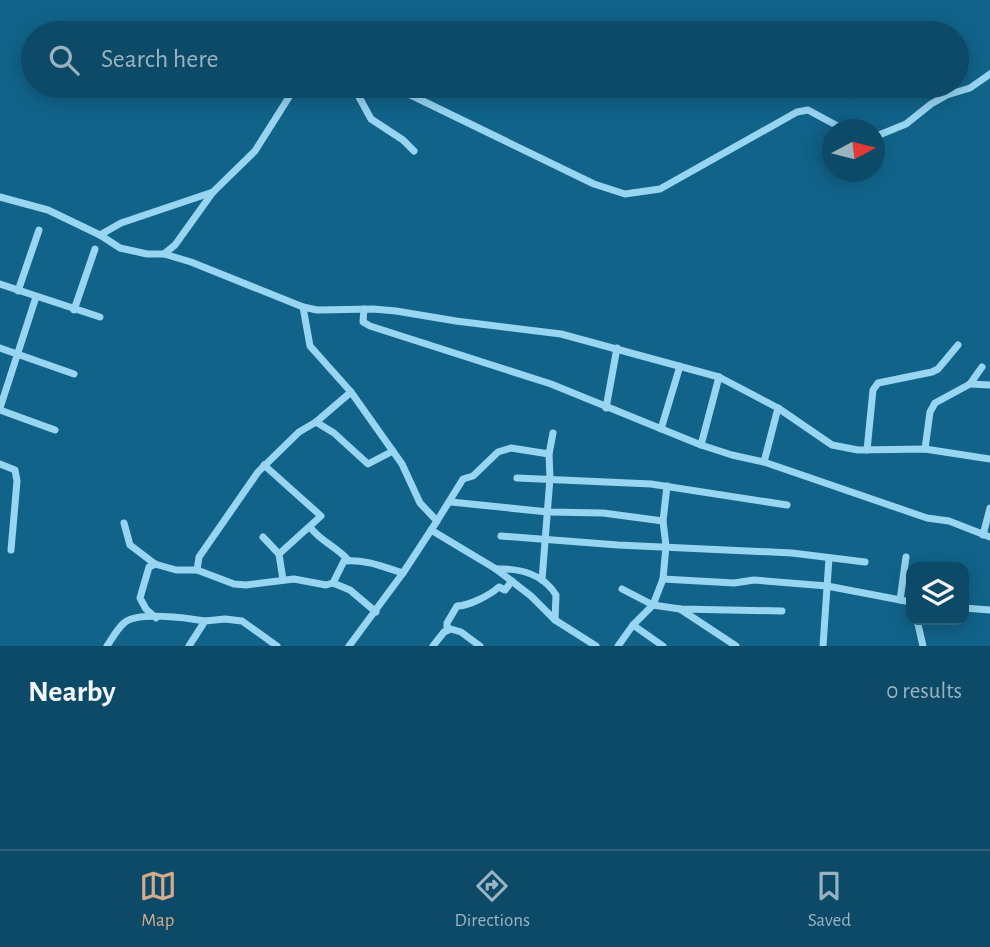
<!DOCTYPE html>
<html lang="en">
<head>
<meta charset="utf-8">
<style>
  body { margin:0; font-family:"Alegreya Sans",sans-serif; background:#1b5471; color:#f1f3f6 }
  .controls { position:absolute; right:21px; bottom:21px; display:grid; overflow:hidden; border-radius:14px; box-shadow:0 4px 18px #0003 }
  .controls button { width:63px; height:63px; display:grid; place-items:center; padding:0; border:0; border-bottom:2px solid #2d627c; background:#0d4a68; color:#f1f3f6; font:35px sans-serif }
  .compass { position:absolute; left:822px; top:119px; width:63px; height:63px; border-radius:50%; background:#0d4a68; box-shadow:0 4px 18px #0003; rotate:83deg }
  .list { margin:0; padding:0; list-style:none }
  h2 { display:flex; justify-content:space-between; align-items:center; height:91px; margin:0; padding:0 28px; font-size:30px }
  h2 small { font-size:23px; font-weight:400; color:#9ab3c0 }
  .icon { flex:none; width:38px; height:38px; fill:none; stroke:currentColor; stroke-width:2; stroke-linecap:round; stroke-linejoin:round }
  .map { position:relative; flex:none; width:990px; height:646px; overflow:hidden }
  .search { position:absolute; background:#0d4a68; box-shadow:0 4px 18px #0003; left:21px; right:21px; top:21px; height:77px; display:flex; align-items:center; gap:18px; box-sizing:border-box; padding:0 24px; border-radius:38px; color:#9ab3c0; font-size:26px }
  .sheet { height:203px; background:#0d4a68 }
  nav { display:flex; justify-content:space-around; align-items:center; box-sizing:border-box; height:98px; border-top:2px solid #2d627c; background:#0d4a68; font-size:19px; color:#9ab3c0 }
  nav a { display:grid; justify-items:center; gap:4px }
  nav .on { color:#d6ab8b }
  .map>svg:first-child { display:block }
</style>
</head>
<body>
<div class="map">
<svg width="990" height="646" viewBox="0 0 990 646">
  <rect width="100%" height="100%" fill="#11638a"/>
  <g fill="none" stroke-linecap="round" stroke-linejoin="round">
    <g stroke="#97d5f1" stroke-width="7">
      <polyline points="353,86 371,119 403,140 414,151"/>
      <polyline points="392,86 594,184 625,194 660,189 797,112 808,110 845,130"/>
      <polyline points="874,137 906,124 931,104 947,95 970,88 990,74"/>
      <polyline points="0,197 48,210 100,235 120,248 147,254 164,254 175,245 213,192 255,151 296,86"/>
      <polyline points="100,235 121,223 213,192"/>
      <polyline points="164,254 191,262 303,307 317,310 373,309 396,311 456,321 561,334 719,377 778,408 832,445 858,450 925,449 990,459"/>
      <polyline points="0,284 100,317"/>
      <polyline points="18,291 39,230"/>
      <polyline points="303,307 310,346 351,392 402,464 420,503 437,521 403,573 349,646"/>
      <polyline points="364,309 363,322 370,326 551,384 701,445 732,455 764,462"/>
      <polyline points="74,310 95,249"/>
      <polyline points="0,348 74,374"/>
      <polyline points="970,384 990,385"/>
      <polyline points="0,408 36,297"/>
      <polyline points="606,408 617,348"/>
      <polyline points="778,408 764,462 927,518 949,521 990,537"/>
      <polyline points="0,410 55,430"/>
      <polyline points="316,422 334,433 368,464 393,451"/>
      <polyline points="661,429 680,366"/>
      <polyline points="701,445 719,377"/>
      <polyline points="925,449 930,412 935,403 970,384 982,367"/>
      <polyline points="867,450 873,390 878,383 932,372 938,369 958,345"/>
      <polyline points="0,464 15,470 17,481 11,550"/>
      <polyline points="264,465 321,516 279,554"/>
      <polyline points="517,478 651,484 787,505"/>
      <polyline points="451,502 548,512 603,513 663,521"/>
      <polyline points="437,521 463,479 473,476 498,452 511,448 549,454"/>
      <polyline points="124,523 130,545 155,564 176,570 197,570 234,584 246,585 294,579 326,585 333,583 350,590 376,612"/>
      <path d="M310,527C320,541 337,547 348,560"/>
      <polyline points="431,530 496,569 531,596 555,620 596,646"/>
      <polyline points="983,535 990,508"/>
      <polyline points="501,536 618,545 792,553 865,562"/>
      <polyline points="263,537 279,554 283,580"/>
      <polyline points="155,564 149,567 140,598 146,609 156,618"/>
      <path d="M496,569C519,568 543,574 556,595L555,620"/>
      <polyline points="197,570 199,557 258,472 299,432 316,422 351,392"/>
      <polyline points="663,579 734,583 754,580 827,586 911,602"/>
      <polyline points="542,580 550,478 549,454 553,433"/>
      <path d="M333,583L344,561C365,559 384,567 403,573"/>
      <polyline points="622,589 653,605 680,609 782,611"/>
      <polyline points="900,600 906,557"/>
      <polyline points="964,608 990,610"/>
      <polyline points="680,609 736,646"/>
      <polyline points="917,620 923,646"/>
      <polyline points="633,625 663,646"/>
      <path d="M447,629V623L457,606C469,606 490,595 499,587L505,590L512,581"/>
      <path d="M107,646C112,639 117,629 124,623C136,611 188,618 205,621"/>
      <polyline points="189,646 205,621 225,619 242,621 277,646"/>
      <polyline points="433,646 444,632 451,629 461,632 480,646"/>
      <polyline points="618,646 633,625 653,605 663,579 666,546 663,521 667,486"/>
      <polyline points="823,646 829,558"/>
    </g>
  </g>
</svg>
<div class="controls">
<button><svg class="icon" aria-label="layers" viewBox="0 0 24 24"><path d="M12 4l9 5-9 5-9-5zM3 14l9 5 9-5"/></svg></button>
</div>
<svg class="compass" viewBox="-18 -18 36 36"><path d="M0-13l5 13h-10z" fill="#e53935"/><path d="M0 13l5-13h-10z" fill="#9ab3c0"/></svg>
<div class="search"><svg class="icon" aria-label="search" viewBox="0 0 24 24"><circle cx="10" cy="10" r="6"/><path d="M15 15l6 6"/></svg>Search here</div>
</div>
<section class="sheet">
<h2>Nearby<small>0 results</small></h2>
<ul class="list">
</ul>
</section>
<nav>
<a class="on"><svg class="icon" aria-label="map" viewBox="0 0 24 24"><path d="M3 6l6-2 6 2 6-2v14l-6 2-6-2-6 2zM9 4v14M15 6v14"/></svg>Map</a>
<a><svg class="icon" aria-label="directions" viewBox="0 0 24 24"><path d="M12 3l9 9-9 9-9-9zM9 14v-3h6M13 9l2 2-2 2"/></svg>Directions</a>
<a><svg class="icon" aria-label="saved" viewBox="0 0 24 24"><path d="M7 4h10v16l-5-4-5 4z"/></svg>Saved</a>
</nav>
</body>
</html>
